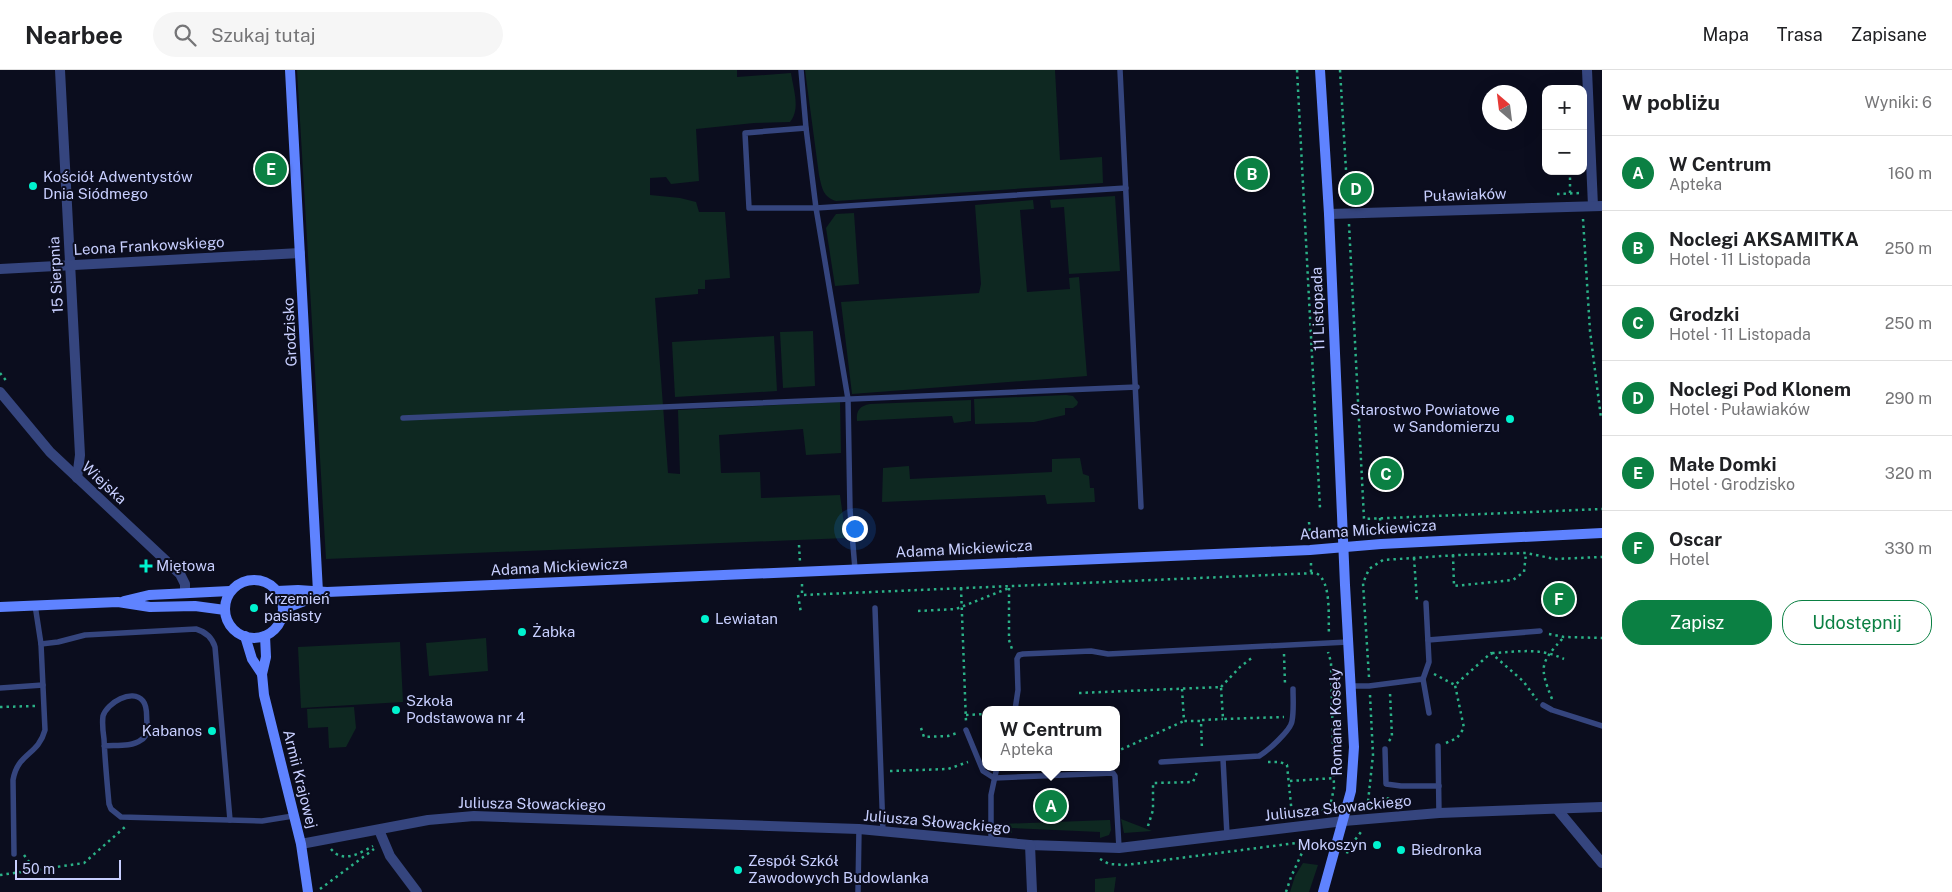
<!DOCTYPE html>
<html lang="pl">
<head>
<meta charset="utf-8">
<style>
  body { margin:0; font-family:"Public Sans",sans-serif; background:#f6f6f6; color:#202124 }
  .controls { position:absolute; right:15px; top:15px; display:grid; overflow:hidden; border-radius:10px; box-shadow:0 5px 20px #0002 }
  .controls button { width:45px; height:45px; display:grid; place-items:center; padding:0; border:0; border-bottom:1px solid #e0e0e0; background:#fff; color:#202124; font:25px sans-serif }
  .compass { position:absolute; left:1482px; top:15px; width:45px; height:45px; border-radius:50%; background:#fff; box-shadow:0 5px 20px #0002; rotate:332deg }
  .scale { position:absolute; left:15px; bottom:12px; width:106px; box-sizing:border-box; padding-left:5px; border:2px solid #c8cfff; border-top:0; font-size:14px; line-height:18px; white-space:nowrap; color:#c8cfff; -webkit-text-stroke:4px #0b0d1e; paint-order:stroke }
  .you { position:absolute; left:854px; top:458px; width:18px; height:18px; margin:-12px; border:4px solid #fff; border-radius:50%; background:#1a73e8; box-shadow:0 0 0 8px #1a73e833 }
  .badge { display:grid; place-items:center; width:32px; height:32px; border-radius:50%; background:#0b8043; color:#fff; font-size:16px; font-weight:700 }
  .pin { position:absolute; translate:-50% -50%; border:2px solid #fff; box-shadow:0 1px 5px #0006 }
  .popup { position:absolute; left:982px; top:636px; width:138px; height:65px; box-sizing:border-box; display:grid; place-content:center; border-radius:10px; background:#fff; filter:drop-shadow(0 1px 4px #0005); font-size:16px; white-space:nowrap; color:#757577 }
  .popup b { font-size:19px; color:#202124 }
  .popup::after { content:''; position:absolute; left:50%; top:100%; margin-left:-10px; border:10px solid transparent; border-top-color:#fff }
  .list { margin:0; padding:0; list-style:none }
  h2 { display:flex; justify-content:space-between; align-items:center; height:65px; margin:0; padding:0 20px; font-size:21px }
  h2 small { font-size:16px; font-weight:400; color:#757577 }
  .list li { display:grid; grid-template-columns:32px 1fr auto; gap:15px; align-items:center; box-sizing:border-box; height:75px; padding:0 20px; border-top:1px solid #e0e0e0 }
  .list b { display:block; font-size:19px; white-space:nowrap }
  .list p { margin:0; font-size:16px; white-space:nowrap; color:#757577 }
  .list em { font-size:16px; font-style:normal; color:#757577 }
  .actions { display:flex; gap:10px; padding:15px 20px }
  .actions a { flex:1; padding:11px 0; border:1px solid #0b8043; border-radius:20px; text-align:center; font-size:18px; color:#0b8043 }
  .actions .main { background:#0b8043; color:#fff }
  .icon { flex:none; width:28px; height:28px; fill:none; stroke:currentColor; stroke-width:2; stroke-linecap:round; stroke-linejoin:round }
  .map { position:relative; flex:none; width:1602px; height:822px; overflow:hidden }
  header { display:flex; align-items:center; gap:30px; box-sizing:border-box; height:70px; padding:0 25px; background:#fff; border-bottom:1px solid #e0e0e0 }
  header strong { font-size:24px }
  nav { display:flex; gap:28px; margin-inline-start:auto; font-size:18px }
  .search { width:350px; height:45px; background:#f6f6f6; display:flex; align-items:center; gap:12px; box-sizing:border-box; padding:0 18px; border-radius:28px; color:#757577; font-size:19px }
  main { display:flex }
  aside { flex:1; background:#fff }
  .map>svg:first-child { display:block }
</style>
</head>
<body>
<header>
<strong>Nearbee</strong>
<div class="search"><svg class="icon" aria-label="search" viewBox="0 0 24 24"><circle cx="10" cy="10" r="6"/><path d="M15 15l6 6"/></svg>Szukaj tutaj</div>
<nav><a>Mapa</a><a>Trasa</a><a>Zapisane</a></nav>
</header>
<main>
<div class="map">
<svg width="1602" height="822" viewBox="0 0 1602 822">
  <rect width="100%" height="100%" fill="#0b0d1e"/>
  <g fill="#0e2821">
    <path d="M297,0H737V7L791,3C793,18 801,39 790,52L754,53L696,59L699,111L671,114L666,107L650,108V125L680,128L696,132L699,142H725L730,208L705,210V219H698V224L655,228L668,403L680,404L678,340L840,332L841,383L806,385L803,359L719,365L721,403L760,402L761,428L840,425L846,468L326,489Z"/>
    <path d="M805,0H1055L1060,90L1102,87L1103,113L836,131C823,127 822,118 819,105Z"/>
    <polygon points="1115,126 1120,201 1069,204 1064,137 1051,138 1050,130"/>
    <polygon points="1033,130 1034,139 1020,140 1027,222 1070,219 1069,208 1079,207 1087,306 852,324 841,232 979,223 981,214 975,135"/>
    <polygon points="854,143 859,214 835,216 826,158 836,144"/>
    <polygon points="813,261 815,316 783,318 780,262"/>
    <polygon points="774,266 777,321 675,327 672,272"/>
    <polygon points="1066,325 1073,326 1078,332 1077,335 1073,338 1065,338 1065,345 1034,352 975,354 974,329"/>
    <path d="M971,330V351L954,353L952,346L857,351C856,340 860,336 870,334Z"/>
    <polygon points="1080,388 1083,404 1089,406 1090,418 1094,418 1095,432 1047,434 1045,425 882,432 883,398 909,396 910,409 1052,402 1052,389"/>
    <polygon points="486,568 488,601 429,606 426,573"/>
    <polygon points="400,572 403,632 301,638 298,577"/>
    <polygon points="354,637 356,658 346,677 329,678 328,657 308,658 307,639"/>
    <polygon points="1121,749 1152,761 1124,763"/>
    <polygon points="1108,750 1110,750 1111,760 1109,765 1100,768 1100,762 1012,758 1012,763 1006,761 1000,754"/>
    <polygon points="1303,793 1318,795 1309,822 1290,822 1295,806"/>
    <polygon points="1116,807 1114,822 1095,822 1095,809"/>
  </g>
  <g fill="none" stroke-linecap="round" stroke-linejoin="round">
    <g stroke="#2bb187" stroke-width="2.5" stroke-dasharray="2.5 4" stroke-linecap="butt">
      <polyline points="1297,0 1320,438"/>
      <polyline points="1340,0 1348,133"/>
      <polyline points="1570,101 1570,123"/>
      <polyline points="1557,124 1581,123"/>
      <polyline points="1583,149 1590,261 1601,348"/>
      <polyline points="1349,154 1364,449 1602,439"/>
      <polyline points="0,303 8,313"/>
      <polyline points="1380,448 1381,462"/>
      <polyline points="1309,452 1310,464"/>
      <polyline points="799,475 800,492"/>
      <polyline points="1453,485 1454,516 1513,510 1524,502 1526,483"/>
      <polyline points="1414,488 1417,531"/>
      <polyline points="1311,493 1311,503"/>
      <path d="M802,514V525L1316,503C1332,511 1328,548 1329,565"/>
      <polyline points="961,518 966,652"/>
      <polyline points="1009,518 1009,570 1012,579"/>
      <polyline points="798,525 801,543"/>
      <polyline points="918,541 956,539 1009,518"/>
      <polyline points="1549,564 1564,567 1602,568"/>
      <path d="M1492,583C1518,582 1539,577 1564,589"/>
      <polyline points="1284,584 1285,614"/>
      <polyline points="1434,604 1455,615 1491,583 1523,611 1537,630"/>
      <polyline points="1369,607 1363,513 1369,499 1383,490 1458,485 1526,483 1555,489 1602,487"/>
      <polyline points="1221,617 1240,597 1253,587"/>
      <polyline points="1182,619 1184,651 1201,651 1202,680"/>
      <polyline points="1079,623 1221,617 1223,649 1284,647"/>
      <polyline points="1370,625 1373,685 1368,732 1371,738"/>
      <path d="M1552,629C1539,596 1540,593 1564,567"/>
      <polyline points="0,637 35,636"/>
      <polyline points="966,645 986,644"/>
      <polyline points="1202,650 1223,649"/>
      <polyline points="921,658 924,667 948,666 957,663"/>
      <polyline points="1389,671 1392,667 1390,623"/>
      <polyline points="1446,673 1457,668 1464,658 1455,615"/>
      <polyline points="1116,691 1120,680 1184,651"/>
      <polyline points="1268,692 1280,692 1287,695 1292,745"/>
      <polyline points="890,701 948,699 968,692"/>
      <polyline points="1290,711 1335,708"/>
      <polyline points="1386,736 1389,724"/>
      <polyline points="1322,741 1327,738 1331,732 1334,718 1331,592 1328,582"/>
      <polyline points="1148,756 1153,740 1153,713 1193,712 1198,700"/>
      <path d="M331,779C343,794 360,783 373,776"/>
      <polyline points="1346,782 1351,783 1354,771 1361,762"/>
      <polyline points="24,785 35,800"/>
      <polyline points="1100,789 1109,794 1126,795 1296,773 1324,778"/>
      <polyline points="0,805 84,793 125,757"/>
      <polyline points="320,819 374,779"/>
      <polyline points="1286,822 1291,807 1306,774"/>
    </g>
    <g stroke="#35457e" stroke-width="5.5">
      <polyline points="801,0 806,58 816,138 848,329 850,440 855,499"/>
      <polyline points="1120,0 1141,437"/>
      <polyline points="806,58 745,63 749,138 816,138 1126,118"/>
      <polyline points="403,348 1137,317"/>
      <polyline points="1426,533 1429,592 1423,609 1429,643"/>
      <polyline points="875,538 883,762"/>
      <polyline points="1428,570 1540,561"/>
      <path d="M41,574L58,572L85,565L196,559C206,562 212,567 215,577L230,750"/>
      <polyline points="1351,616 1369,616 1423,609"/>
      <polyline points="0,618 43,615"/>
      <polyline points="1543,635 1552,640 1602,656"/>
      <polyline points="1015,640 1018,620 1017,589 1019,585 1023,584 1091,581 1108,584 1348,572"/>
      <polyline points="966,660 983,701 994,708 1113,703 1115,706 1119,778"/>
      <path d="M104,676C115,675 132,677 141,670C148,666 147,660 147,653C146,646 148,637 143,631C132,618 107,633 103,646C102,653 103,662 104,669C105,691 107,712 109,734L111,739L121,747L262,751L293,746"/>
      <polyline points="1438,676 1439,743"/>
      <polyline points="1385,679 1386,714 1401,716 1439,716"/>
      <polyline points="1223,689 1227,765"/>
      <path d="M1161,692L1259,686C1268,681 1291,660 1292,651C1294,641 1293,629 1293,619"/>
      <polyline points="991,772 991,725 997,697"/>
      <path d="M14,784L13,710C18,682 38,686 45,660L41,574L35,535"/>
      <polyline points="858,822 859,759"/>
    </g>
    <g stroke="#35457e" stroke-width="10">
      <polyline points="60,0 80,385 77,408"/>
      <polyline points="1587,0 1593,136"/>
      <polyline points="1329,144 1602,136"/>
      <polyline points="0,199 300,183"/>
      <polyline points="0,322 50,382 180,504 185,514 185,523"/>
      <polyline points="1557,739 1602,793"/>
      <polyline points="379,760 390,786 417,822"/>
      <polyline points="301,774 428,750 474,746 859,759 1030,775 1119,778 1344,751 1439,743 1602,737"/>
      <polyline points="1030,775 1032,822"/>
    </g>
    <g stroke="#5f83ff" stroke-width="10">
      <polyline points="290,0 318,522"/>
      <polyline points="1320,0 1329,144 1345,515 1354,677 1351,721 1323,822"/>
      <circle cx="254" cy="539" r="29"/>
      <polyline points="277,521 298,520 327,522 1310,480 1381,474 1602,463"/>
      <polyline points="124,531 149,525 230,521"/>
      <polyline points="0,537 118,532 150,537 195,536 225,540"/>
      <polyline points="283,539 326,523"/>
      <polyline points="245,566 252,589 262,604"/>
      <polyline points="265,566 266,587 262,604 264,625 301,774 308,822"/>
    </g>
  </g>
  <g fill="#00f3cf" stroke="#0b0d1e" stroke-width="2">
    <circle cx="33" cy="116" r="5"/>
    <circle cx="1510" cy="349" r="5"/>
    <path d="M143.5 488.5h5v5h5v5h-5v5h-5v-5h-5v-5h5z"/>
    <circle cx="254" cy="538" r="5"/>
    <circle cx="705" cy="549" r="5"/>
    <circle cx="522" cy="562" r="5"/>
    <circle cx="396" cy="640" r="5"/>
    <circle cx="212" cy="661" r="5"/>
    <circle cx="1377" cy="775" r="5"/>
    <circle cx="1401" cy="780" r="5"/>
    <circle cx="738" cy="800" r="5"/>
  </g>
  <g text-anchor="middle" stroke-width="4" stroke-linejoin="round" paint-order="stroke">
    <g font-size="15" fill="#c8cfff" stroke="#0b0d1e" text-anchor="start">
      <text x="43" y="112">Kościół Adwentystów<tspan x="43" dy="17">Dnia Siódmego</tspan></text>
      <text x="1500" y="345" text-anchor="end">Starostwo Powiatowe<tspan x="1500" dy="17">w Sandomierzu</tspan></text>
      <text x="156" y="501">Miętowa</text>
      <text x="264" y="534">Krzemień<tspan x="264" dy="17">pasiasty</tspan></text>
      <text x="715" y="554">Lewiatan</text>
      <text x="532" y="567">Żabka</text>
      <text x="406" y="636">Szkoła<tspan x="406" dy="17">Podstawowa nr 4</tspan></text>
      <text x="202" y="666" text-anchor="end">Kabanos</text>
      <text x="1367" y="780" text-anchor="end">Mokoszyn</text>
      <text x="1411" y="785">Biedronka</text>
      <text x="748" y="796">Zespół Szkół<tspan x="748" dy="17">Zawodowych Budowlanka</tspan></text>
    </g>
    <g font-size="15" fill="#c8cfff" stroke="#0b0d1e">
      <text transform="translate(1465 125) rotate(-2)" y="5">Puławiaków</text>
      <text transform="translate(149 176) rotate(-3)" y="5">Leona Frankowskiego</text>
      <text transform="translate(56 205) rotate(-93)" y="5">15 Sierpnia</text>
      <text transform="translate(1318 239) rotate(-92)" y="5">11 Listopada</text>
      <text transform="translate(290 262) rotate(-93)" y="5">Grodzisko</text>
      <text transform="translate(104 413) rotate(43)" y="5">Wiejska</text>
      <text transform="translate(1368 460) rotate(-4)" y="5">Adama Mickiewicza</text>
      <text transform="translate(964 479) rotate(-3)" y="5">Adama Mickiewicza</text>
      <text transform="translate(559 497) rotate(-3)" y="5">Adama Mickiewicza</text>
      <text transform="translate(1336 652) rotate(-91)" y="5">Romana Koseły</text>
      <text transform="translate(300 709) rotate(76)" y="5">Armii Krajowej</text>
      <text transform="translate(532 734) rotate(1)" y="5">Juliusza Słowackiego</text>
      <text transform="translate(1338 738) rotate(-6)" y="5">Juliusza Słowackiego</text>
      <text transform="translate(937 752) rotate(5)" y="5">Juliusza Słowackiego</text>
    </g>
  </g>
</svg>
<div class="controls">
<button>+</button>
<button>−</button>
</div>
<svg class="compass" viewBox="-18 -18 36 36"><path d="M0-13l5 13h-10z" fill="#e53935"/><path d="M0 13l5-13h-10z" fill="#757577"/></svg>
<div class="scale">50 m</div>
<div class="you"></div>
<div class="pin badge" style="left:1051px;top:736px">A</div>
<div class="popup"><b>W Centrum</b>Apteka</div>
<div class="pin badge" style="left:1252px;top:104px">B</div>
<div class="pin badge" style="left:1386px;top:404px">C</div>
<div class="pin badge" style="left:1356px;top:119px">D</div>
<div class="pin badge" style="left:271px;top:99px">E</div>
<div class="pin badge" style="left:1559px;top:529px">F</div>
</div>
<aside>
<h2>W pobliżu<small>Wyniki: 6</small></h2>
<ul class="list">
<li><span class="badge">A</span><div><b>W Centrum</b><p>Apteka</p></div><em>160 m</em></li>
<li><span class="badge">B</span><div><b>Noclegi AKSAMITKA</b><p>Hotel · 11 Listopada</p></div><em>250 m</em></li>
<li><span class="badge">C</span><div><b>Grodzki</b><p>Hotel · 11 Listopada</p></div><em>250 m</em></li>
<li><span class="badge">D</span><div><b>Noclegi Pod Klonem</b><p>Hotel · Puławiaków</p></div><em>290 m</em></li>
<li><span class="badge">E</span><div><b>Małe Domki</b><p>Hotel · Grodzisko</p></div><em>320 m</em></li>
<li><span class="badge">F</span><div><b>Oscar</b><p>Hotel</p></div><em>330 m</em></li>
</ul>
<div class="actions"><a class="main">Zapisz</a><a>Udostępnij</a></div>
</aside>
</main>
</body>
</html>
